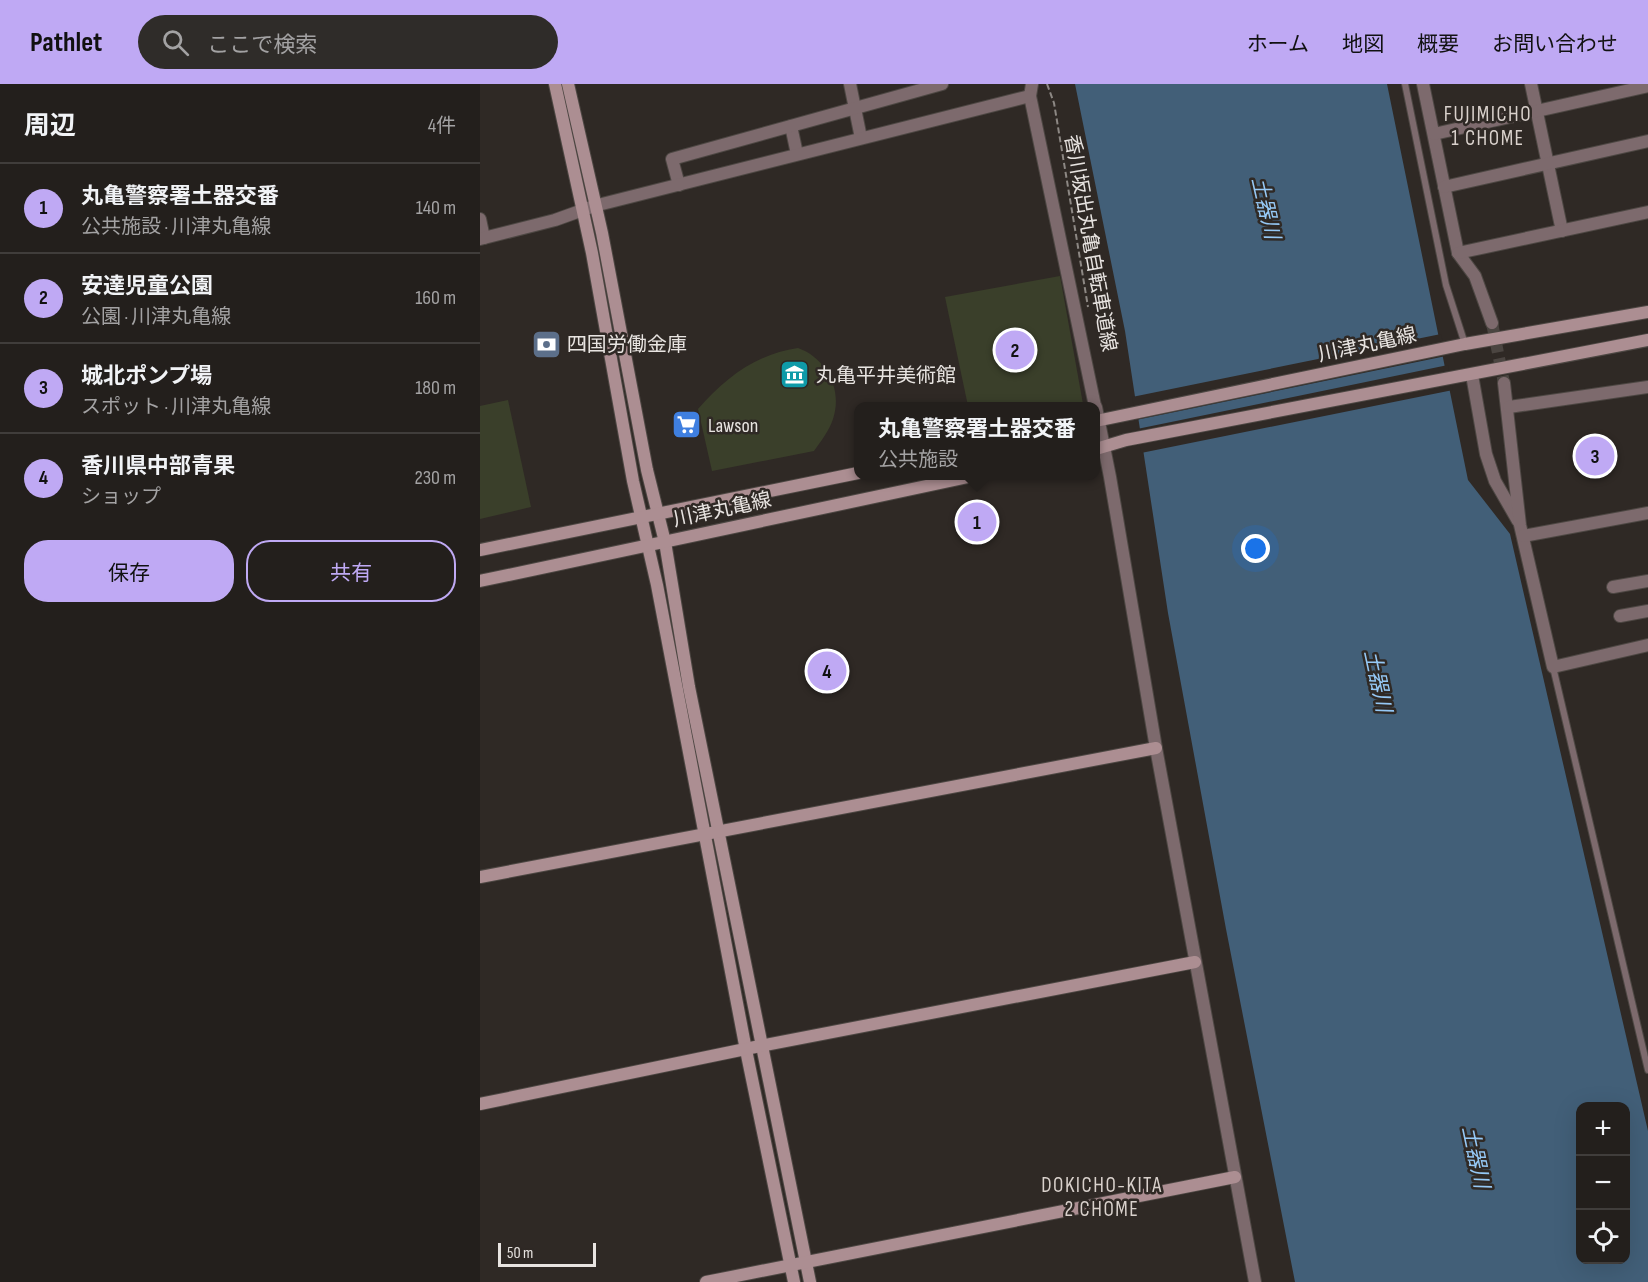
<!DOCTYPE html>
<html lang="ja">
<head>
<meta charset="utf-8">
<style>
  body { margin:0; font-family:"Sofia Sans Condensed","Noto Sans JP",sans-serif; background:#2f2c29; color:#f1f3f6 }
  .controls { position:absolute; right:18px; bottom:18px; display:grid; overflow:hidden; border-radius:12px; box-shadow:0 6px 24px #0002 }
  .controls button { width:54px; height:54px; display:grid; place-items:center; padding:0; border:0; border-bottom:2px solid #403d3b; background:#231f1c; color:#f1f3f6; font:30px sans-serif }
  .scale { position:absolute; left:18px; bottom:15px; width:98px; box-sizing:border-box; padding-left:6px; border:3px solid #e8e4e1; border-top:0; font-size:16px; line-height:21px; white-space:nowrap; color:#e8e4e1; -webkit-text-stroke:4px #2f2925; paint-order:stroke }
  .you { position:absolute; left:776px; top:465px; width:21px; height:21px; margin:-15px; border:4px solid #fff; border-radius:50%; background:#1a73e8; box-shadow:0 0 0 9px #1a73e833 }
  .badge { display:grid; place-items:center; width:39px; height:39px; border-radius:50%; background:#bfa9f4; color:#111; font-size:20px; font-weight:700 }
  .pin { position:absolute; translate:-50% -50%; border:3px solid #fff; box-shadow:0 2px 6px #0006 }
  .popup { position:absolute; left:374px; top:318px; width:246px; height:78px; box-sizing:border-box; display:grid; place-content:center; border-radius:12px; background:#231f1c; filter:drop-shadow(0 2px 4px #0005); font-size:20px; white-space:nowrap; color:#a3a2a3 }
  .popup b { font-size:22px; color:#f1f3f6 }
  .popup::after { content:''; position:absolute; left:50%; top:100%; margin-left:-12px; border:12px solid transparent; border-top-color:#231f1c }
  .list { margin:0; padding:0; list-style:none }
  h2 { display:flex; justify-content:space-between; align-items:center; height:78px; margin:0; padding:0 24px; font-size:26px }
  h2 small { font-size:20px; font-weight:400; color:#a3a2a3 }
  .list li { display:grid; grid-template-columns:39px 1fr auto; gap:18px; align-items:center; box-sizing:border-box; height:90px; padding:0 24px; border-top:2px solid #403d3b }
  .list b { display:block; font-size:22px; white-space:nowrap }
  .list p { margin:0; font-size:20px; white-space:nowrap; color:#a3a2a3 }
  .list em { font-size:20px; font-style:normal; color:#a3a2a3 }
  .actions { display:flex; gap:12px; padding:18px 24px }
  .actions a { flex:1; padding:14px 0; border:2px solid #bfa9f4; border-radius:24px; text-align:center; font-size:21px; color:#bfa9f4 }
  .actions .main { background:#bfa9f4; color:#111 }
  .icon { flex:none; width:33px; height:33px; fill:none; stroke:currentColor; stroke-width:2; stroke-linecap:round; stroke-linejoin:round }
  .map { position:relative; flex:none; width:1168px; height:1198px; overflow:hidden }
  header { display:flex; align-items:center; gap:36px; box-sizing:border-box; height:84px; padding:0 30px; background:#bfa9f4; color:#111 }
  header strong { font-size:28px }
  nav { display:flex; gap:33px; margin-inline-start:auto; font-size:21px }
  .search { width:420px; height:54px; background:#2f2c29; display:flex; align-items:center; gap:15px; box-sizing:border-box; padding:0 21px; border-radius:33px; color:#a3a2a3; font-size:22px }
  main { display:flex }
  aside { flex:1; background:#231f1c }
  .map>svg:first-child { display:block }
</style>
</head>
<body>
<header>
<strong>Pathlet</strong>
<div class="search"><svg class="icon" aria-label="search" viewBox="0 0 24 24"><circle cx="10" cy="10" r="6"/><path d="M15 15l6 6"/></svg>ここで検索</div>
<nav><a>ホーム</a><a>地図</a><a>概要</a><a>お問い合わせ</a></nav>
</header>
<main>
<aside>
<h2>周辺<small>4件</small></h2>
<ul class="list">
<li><span class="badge">1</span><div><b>丸亀警察署土器交番</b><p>公共施設 · 川津丸亀線</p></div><em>140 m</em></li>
<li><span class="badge">2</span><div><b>安達児童公園</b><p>公園 · 川津丸亀線</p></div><em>160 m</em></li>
<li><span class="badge">3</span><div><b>城北ポンプ場</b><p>スポット · 川津丸亀線</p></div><em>180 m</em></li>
<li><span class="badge">4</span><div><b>香川県中部青果</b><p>ショップ</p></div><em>230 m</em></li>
</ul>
<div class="actions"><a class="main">保存</a><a>共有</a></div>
</aside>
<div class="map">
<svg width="1168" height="1198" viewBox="0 0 1168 1198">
  <rect width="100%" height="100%" fill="#2f2925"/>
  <g fill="#3a3f2a">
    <polygon points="580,192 603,320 590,322 488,322 465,213"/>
    <path d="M318,264C346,274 363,305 353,335C349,347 341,357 334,367L232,387L218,325C245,294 276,270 318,264Z"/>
    <polygon points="28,316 51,423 0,435 0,322"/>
  </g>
  <path fill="#425f78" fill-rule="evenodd" d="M595,0H907L988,396L1030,450L1168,1047V1198H815L746,845L688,529L645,247ZM1100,1022H1146V1176H1100Z"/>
  <g fill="#2f2925">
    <polygon points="961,250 966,272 656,336 652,313"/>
    <polygon points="968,281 973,306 661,369 657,345"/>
  </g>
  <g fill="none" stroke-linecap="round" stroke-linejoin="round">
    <polyline stroke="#4b4541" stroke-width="12" stroke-dasharray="12 6" stroke-linecap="butt" points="1012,239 1024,299"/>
    <defs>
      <g id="lane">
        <polyline points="925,0 966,201 985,260"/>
        <polyline points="1073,583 1168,986"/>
      </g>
      <g id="street">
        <polyline points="370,0 381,54"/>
        <polyline points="552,0 550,12 615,322"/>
        <polyline points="943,0 978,169 995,192 1012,239"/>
        <polyline points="1051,0 1082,147"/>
        <polyline points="311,42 317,70"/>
        <polyline points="954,50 1168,2"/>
        <polyline points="199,101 192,75 462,0"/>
        <polyline points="964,103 1168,57"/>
        <polyline points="0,135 4,154"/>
        <polyline points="0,155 75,136 114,122 550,12"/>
        <polyline points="978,169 1168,128"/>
        <polyline points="992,291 1006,370 1015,397 1038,437"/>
        <polyline points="1024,299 1040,441 1073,583 1168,561"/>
        <polyline points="616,323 630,393 676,664 775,1198"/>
        <polyline points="1029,323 1168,303"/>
        <polyline points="1043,452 1168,429"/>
        <polyline points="1133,503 1168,497"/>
        <polyline points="1140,532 1168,527"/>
      </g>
      <g id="secondary">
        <polyline points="75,0 112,169 153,397 177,501 266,966 314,1198"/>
        <polyline points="88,0 122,149 167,386 185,458 209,603 330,1198"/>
        <polyline points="616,337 985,260 1168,228"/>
        <polyline points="616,365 646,356 1168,256"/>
        <polyline points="0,466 378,389"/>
        <polyline points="0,497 493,392"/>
        <polyline points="0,793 676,664"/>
        <polyline points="0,1020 280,962 715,878"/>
        <polyline points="226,1198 755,1093"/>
      </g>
    </defs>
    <use href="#lane" stroke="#4d4743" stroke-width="8"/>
    <use href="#street" stroke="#4d4743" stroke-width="14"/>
    <use href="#secondary" stroke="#4d4743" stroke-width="14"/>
    <polyline stroke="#8d8884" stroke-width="2" stroke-dasharray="6 3" stroke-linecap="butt" points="567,0 574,19 608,223"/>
    <use href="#lane" stroke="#7d6a6d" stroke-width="6"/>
    <use href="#street" stroke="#7d6a6d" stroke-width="12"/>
    <use href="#secondary" stroke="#ac8e92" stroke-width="12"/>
  </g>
  <defs>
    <symbol id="bank-square" viewBox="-11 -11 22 22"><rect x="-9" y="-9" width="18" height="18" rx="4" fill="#5c6f8a" stroke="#2f2925"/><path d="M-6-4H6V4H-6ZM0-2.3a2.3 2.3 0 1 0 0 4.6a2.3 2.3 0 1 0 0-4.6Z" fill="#fff"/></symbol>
    <symbol id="museum-square" viewBox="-11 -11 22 22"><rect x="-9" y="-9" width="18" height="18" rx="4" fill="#0f9aa8" stroke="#2f2925"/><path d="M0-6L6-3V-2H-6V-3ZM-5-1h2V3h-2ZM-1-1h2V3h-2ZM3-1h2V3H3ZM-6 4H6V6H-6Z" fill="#fff"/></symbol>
    <symbol id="supermarket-square" viewBox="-11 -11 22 22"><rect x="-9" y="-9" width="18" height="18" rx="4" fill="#3f7fe0" stroke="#2f2925"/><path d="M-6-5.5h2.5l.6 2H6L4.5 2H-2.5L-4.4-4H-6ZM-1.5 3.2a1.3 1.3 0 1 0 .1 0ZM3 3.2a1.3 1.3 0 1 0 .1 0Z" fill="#fff"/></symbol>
  </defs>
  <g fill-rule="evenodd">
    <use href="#bank-square" x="50" y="244" width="33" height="33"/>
    <use href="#museum-square" x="298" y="274" width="33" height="33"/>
    <use href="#supermarket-square" x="190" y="324" width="33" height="33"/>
  </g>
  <g text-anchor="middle" stroke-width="5" stroke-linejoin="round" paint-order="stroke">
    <g font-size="20" fill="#e8e4e1" stroke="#2f2925">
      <text transform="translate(611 159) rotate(80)" y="7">香川坂出丸亀自転車道線</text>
      <text transform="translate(887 260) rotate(-12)" y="7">川津丸亀線</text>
      <text transform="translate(242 425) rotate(-12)" y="7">川津丸亀線</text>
    </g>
    <g font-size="20" fill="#e8e4e1" stroke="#2f2925" text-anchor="start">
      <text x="87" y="267">四国労働金庫</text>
      <text x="336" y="298">丸亀平井美術館</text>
      <text x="228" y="348">Lawson</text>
    </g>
    <g font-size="21" letter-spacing="1.5" fill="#d9d1cc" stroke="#2f2925">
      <text x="1008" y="37">FUJIMICHO<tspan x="1008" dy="24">1 CHOME</tspan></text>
      <text x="622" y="1108">DOKICHO-KITA<tspan x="622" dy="24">2 CHOME</tspan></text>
    </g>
    <g font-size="21" font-style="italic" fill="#95c8f5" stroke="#2f2925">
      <text transform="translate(786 124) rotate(77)" y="7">土器川</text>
      <text transform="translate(898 597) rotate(78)" y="7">土器川</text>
      <text transform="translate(996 1073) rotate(78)" y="7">土器川</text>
    </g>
  </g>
</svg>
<div class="controls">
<button>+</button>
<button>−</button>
<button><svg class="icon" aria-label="locate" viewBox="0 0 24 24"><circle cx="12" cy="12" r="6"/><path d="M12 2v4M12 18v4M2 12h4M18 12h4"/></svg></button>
</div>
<div class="scale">50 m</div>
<div class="you"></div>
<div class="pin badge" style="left:497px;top:438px">1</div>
<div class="popup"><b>丸亀警察署土器交番</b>公共施設</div>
<div class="pin badge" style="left:535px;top:266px">2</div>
<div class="pin badge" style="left:1115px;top:372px">3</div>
<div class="pin badge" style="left:347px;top:587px">4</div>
</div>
</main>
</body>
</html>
